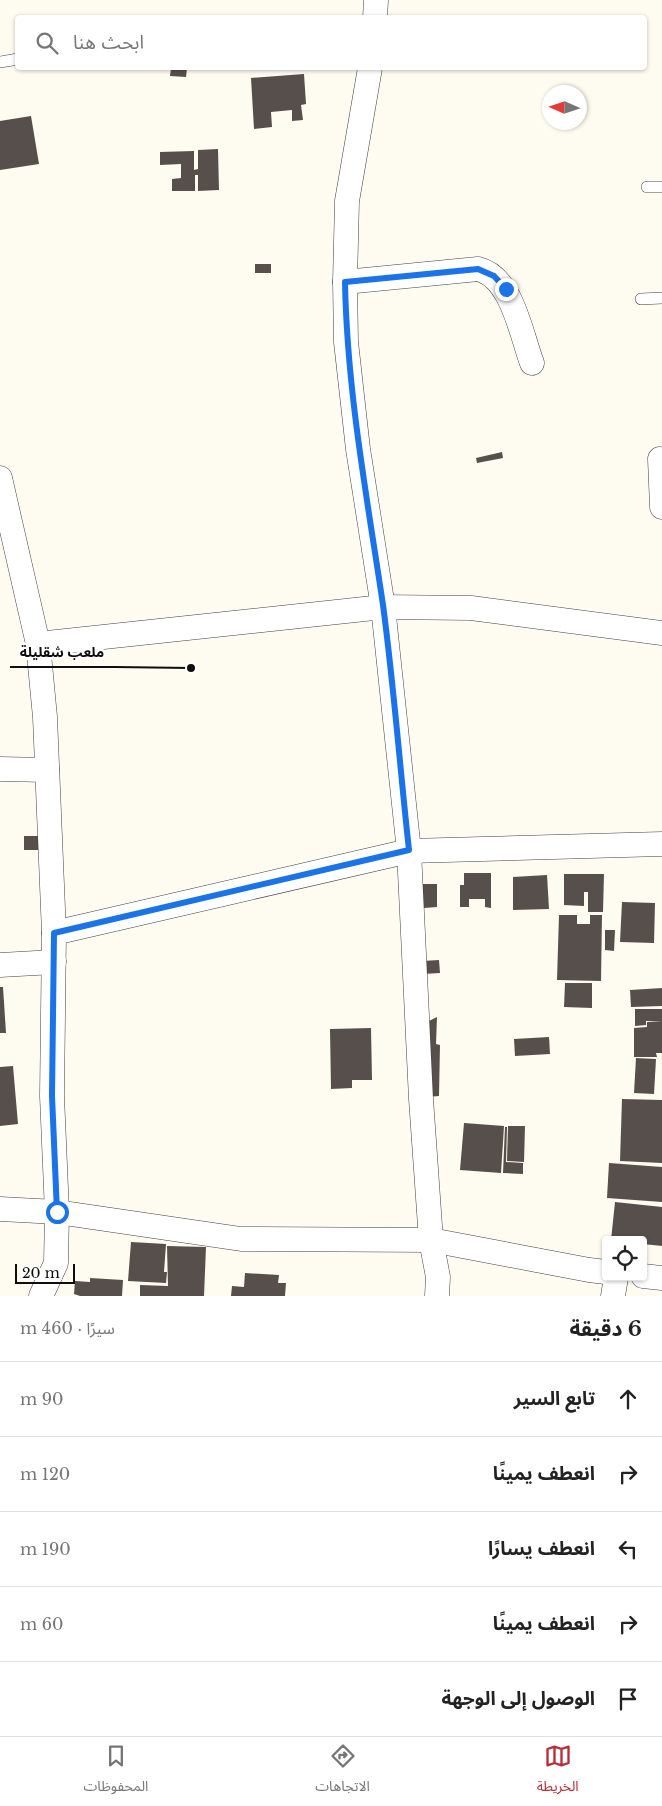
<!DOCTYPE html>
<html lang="ar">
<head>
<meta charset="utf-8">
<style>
  body { margin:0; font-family:"Libre Baskerville","Noto Sans Arabic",serif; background:#f6f6f6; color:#222; direction:rtl }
  .controls { position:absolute; right:15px; bottom:15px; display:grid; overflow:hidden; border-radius:5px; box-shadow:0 1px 4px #0004 }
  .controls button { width:45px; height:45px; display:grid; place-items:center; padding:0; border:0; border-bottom:1px solid #e0e0e0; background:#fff; color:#222; font:25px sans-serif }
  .compass { position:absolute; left:542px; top:85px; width:45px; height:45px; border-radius:50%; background:#fff; box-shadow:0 1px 4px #0004; rotate:273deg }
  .scale { position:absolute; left:15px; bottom:12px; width:60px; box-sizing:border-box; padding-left:5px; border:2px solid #0e0e0e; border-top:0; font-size:14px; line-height:18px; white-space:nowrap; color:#0e0e0e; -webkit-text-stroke:4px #fff; paint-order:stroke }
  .stop { position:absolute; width:15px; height:15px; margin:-11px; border:4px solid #1a73e8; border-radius:50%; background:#fff }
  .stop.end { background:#1a73e8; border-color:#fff; box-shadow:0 1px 5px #0008 }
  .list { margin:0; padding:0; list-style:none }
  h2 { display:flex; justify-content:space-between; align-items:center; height:65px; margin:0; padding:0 20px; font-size:21px }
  h2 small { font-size:16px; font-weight:400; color:#767676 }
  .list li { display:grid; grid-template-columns:32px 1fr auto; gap:15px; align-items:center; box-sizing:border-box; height:75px; padding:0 20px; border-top:1px solid #e0e0e0 }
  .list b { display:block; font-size:19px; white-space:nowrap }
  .list em { font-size:16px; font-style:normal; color:#767676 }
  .icon { flex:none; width:28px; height:28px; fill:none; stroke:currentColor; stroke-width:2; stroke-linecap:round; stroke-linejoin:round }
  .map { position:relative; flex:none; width:662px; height:1296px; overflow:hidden; direction:ltr }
  .search { position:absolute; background:#fff; box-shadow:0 1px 4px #0004; left:15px; right:15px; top:15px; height:55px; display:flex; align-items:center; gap:12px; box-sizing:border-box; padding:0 18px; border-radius:5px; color:#767676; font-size:19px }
  .sheet { height:440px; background:#fff }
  nav { display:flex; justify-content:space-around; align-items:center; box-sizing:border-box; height:70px; border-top:1px solid #e0e0e0; background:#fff; font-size:14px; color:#767676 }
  nav a { display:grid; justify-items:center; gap:2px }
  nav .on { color:#b92c36 }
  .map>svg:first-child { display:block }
</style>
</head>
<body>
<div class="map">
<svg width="662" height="1296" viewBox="0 0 662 1296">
  <rect width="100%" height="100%" fill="#fefbf0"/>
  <g fill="#574f4b">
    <polygon points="171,68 187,68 186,77 170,76"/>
    <polygon points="304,74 306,104 301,105 303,120 292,121 292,110 271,112 272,127 254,129 251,78"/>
    <polygon points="31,116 39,164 0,170 0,121"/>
    <polygon points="218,149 219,190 198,191 198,175 195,175 195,191 172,191 172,179 181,178 181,164 160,165 160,152 194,151 194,170 198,169 198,150"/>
    <rect x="255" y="264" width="16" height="9"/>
    <polygon points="502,452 503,458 477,463 476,458"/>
    <rect x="24" y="836" width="16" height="14"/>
    <polygon points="464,873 491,873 491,908 485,907 485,899 469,899 469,907 460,907 460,885 464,885"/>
    <polygon points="564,874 604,874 603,912 588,912 588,892 584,892 584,906 564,905"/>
    <polygon points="547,875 549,909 513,910 513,877"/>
    <polygon points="418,884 437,884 437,907 424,908 424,902 418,902"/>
    <polygon points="622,902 655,903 654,943 620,942"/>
    <polygon points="559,915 577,915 577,924 590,924 590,915 602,915 601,981 557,980"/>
    <polygon points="605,930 615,930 614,951 605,950"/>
    <polygon points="439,960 440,973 423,974 422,961"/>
    <polygon points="565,983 592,983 592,1008 564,1007"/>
    <polygon points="0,987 3,987 6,1033 0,1033"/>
    <polygon points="662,988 662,1006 631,1007 630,990"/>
    <polygon points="635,1009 662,1009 662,1021 646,1021 646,1025 635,1026"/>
    <polygon points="437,1017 436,1044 440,1045 439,1096 427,1097 423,1024"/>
    <polygon points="662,1021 662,1053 656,1053 657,1057 634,1057 634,1028 647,1027 647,1022"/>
    <polygon points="371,1028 372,1080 352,1080 352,1088 331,1089 330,1029"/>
    <polygon points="549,1037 550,1054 515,1056 514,1039"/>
    <polygon points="636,1058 656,1059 654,1094 634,1093"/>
    <polygon points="13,1066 18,1124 0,1126 0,1067"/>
    <polygon points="622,1099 662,1100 662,1163 620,1161"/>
    <polygon points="464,1123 504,1126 501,1173 460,1170"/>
    <polygon points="508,1126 525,1126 524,1162 507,1161"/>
    <polygon points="505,1127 507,1127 506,1162 523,1163 523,1174 503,1173"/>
    <polygon points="609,1163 662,1167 662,1202 607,1198"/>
    <polygon points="615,1202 662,1207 662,1246 643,1244 643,1240 611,1240"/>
    <polygon points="131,1242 166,1244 164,1272 167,1272 166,1283 128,1281"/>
    <polygon points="167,1246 206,1247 204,1296 140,1296 140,1285 168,1286"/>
    <polygon points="245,1273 279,1275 278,1283 286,1283 285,1296 231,1296 232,1286 244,1287"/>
    <polygon points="90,1278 123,1280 122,1296 80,1296 74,1294 75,1281 90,1282"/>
  </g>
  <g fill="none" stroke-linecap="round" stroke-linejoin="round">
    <defs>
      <g id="service">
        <polyline points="0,62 18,59"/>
        <polyline points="647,187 662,187"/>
        <polyline points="641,299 662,298"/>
      </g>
      <g id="minor">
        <polyline points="375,18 376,0"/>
        <polyline points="370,68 347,201 345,282 346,342 358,449 383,607 409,851 421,1099 431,1240 438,1277 437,1296"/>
        <path d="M345,282L478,269C512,277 521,334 532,363"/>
        <polyline points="660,459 662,507"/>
        <polyline points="0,478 38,644 45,717 54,933 52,1096 57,1212 56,1263 41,1296"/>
        <polyline points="38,644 383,607 471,608 662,633"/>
        <polyline points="0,769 47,770"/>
        <polyline points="54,933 409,851 662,844"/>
        <polyline points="0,965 54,962"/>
        <polyline points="0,1209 57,1212 241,1239 431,1240 589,1270 606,1272"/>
        <polyline points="643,1276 662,1278"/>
        <polyline points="613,1296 616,1277"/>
      </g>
    </defs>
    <use href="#service" stroke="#414141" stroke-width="12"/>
    <use href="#minor" stroke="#414141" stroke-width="25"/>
    <use href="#service" stroke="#fff" stroke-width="11"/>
    <use href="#minor" stroke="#fff" stroke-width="24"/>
  </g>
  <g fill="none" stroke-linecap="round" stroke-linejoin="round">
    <path stroke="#1a73e8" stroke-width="6" d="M57,1212L52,1096L54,933L409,850C400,769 394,687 383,605C367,497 347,391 345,282L478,269L494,276L506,289"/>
  </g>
  <path fill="none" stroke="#0e0e0e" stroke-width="2" d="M191 668L115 667H10"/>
  <circle fill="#0e0e0e" stroke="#fff" stroke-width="2" cx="191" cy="668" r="5"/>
  <g font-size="14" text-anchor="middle" font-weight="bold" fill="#0e0e0e" stroke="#fff" stroke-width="5" stroke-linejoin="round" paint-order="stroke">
    <text x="62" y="657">ملعب شقليلة</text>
  </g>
</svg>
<div class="controls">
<button><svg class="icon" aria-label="locate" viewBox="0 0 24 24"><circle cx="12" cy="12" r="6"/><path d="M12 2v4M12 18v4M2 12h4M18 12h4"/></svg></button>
</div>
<svg class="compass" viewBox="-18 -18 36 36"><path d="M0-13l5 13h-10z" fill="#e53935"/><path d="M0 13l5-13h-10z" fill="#767676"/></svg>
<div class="scale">20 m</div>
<div class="stop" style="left:57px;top:1212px"></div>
<div class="stop end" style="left:506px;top:289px"></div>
<div class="search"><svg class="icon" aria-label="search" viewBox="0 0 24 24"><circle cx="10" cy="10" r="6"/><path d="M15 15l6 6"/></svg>ابحث هنا</div>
</div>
<section class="sheet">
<h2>6 دقيقة<small>سيرًا · 460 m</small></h2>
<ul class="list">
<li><svg class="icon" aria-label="ahead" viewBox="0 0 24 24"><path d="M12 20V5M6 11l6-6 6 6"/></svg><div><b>تابع السير</b></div><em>90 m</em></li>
<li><svg class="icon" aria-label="right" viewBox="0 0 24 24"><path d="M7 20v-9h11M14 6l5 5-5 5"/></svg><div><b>انعطف يمينًا</b></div><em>120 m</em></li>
<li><svg class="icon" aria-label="left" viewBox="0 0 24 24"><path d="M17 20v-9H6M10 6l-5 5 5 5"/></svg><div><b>انعطف يسارًا</b></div><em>190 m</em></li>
<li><svg class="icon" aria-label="right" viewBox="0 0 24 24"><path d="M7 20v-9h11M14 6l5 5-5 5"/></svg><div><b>انعطف يمينًا</b></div><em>60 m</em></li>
<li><svg class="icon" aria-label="arrive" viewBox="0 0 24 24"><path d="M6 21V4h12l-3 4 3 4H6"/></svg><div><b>الوصول إلى الوجهة</b></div></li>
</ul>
</section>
<nav>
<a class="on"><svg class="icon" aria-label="map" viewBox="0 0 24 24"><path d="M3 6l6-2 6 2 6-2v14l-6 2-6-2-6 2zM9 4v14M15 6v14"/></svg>الخريطة</a>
<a><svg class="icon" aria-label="directions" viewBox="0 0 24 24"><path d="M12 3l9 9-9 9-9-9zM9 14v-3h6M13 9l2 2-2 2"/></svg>الاتجاهات</a>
<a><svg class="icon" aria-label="saved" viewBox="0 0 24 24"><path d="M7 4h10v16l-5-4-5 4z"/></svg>المحفوظات</a>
</nav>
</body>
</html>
